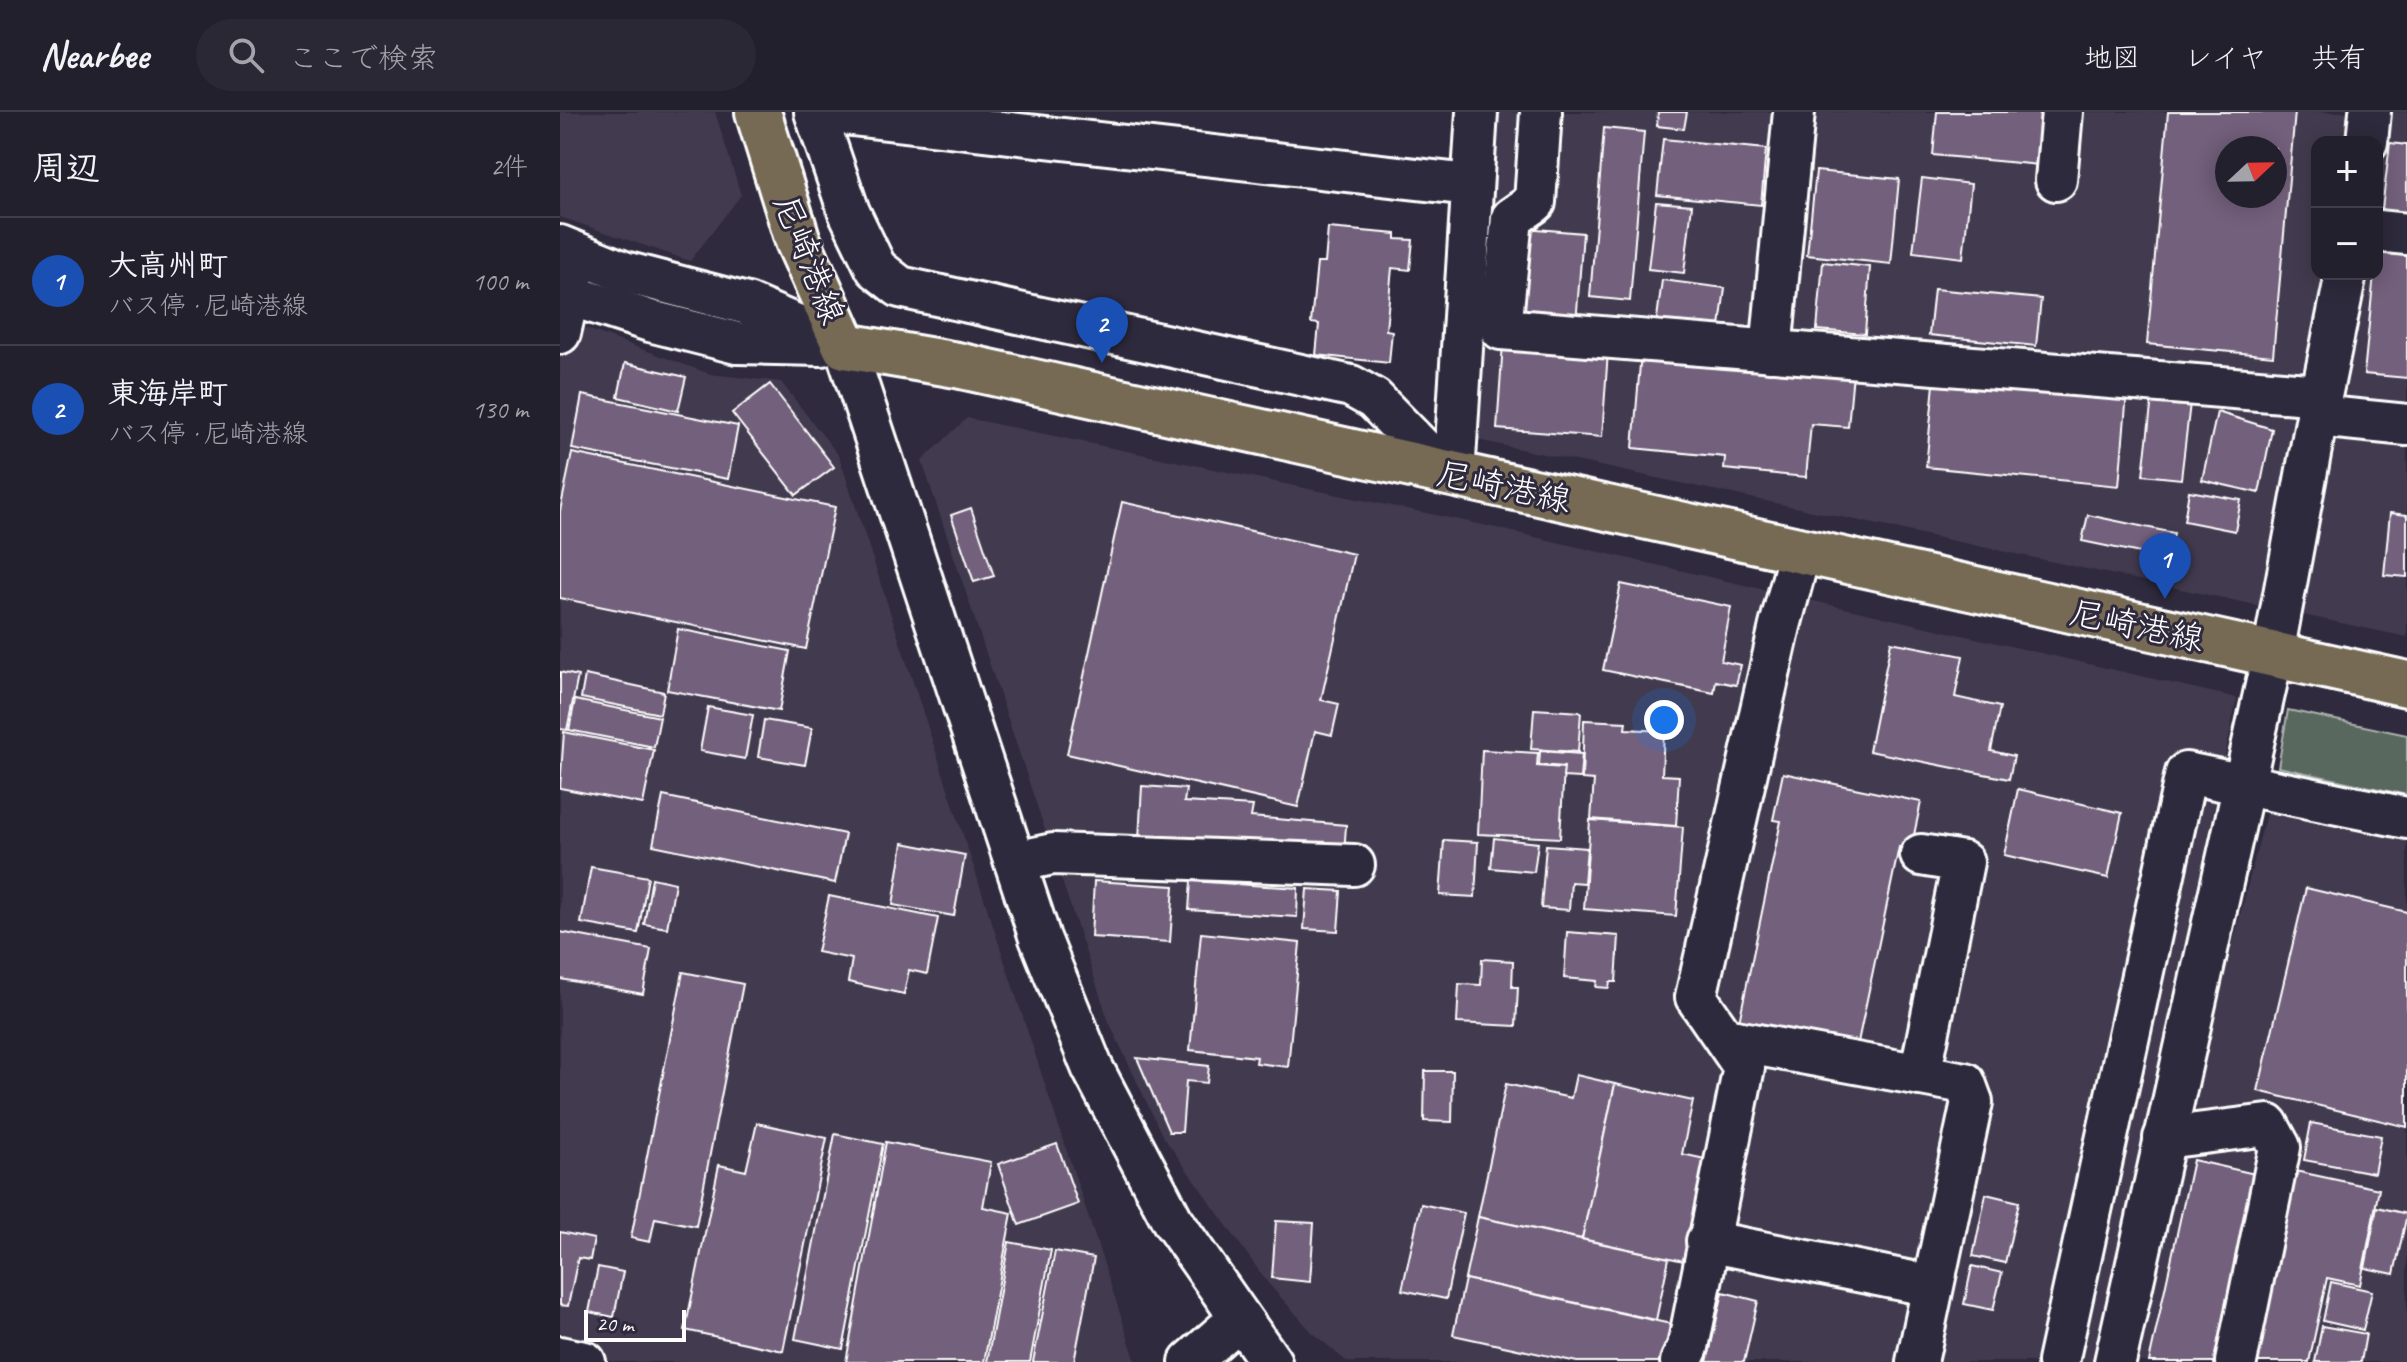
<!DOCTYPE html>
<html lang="ja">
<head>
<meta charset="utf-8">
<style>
  body { margin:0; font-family:Caveat,"Klee One",sans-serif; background:#2b2836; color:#f1f3f6 }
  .controls { position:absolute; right:24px; top:24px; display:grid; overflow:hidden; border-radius:16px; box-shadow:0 4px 20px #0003 }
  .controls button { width:72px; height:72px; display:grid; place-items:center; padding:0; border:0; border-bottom:2px solid #403e4a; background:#23202e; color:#f1f3f6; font:40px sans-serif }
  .compass { position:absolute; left:1655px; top:24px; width:72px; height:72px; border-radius:50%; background:#23202e; box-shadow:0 4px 20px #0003; rotate:68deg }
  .scale { position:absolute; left:24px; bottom:20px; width:102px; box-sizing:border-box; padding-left:8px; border:4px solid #fff; border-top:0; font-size:22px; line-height:28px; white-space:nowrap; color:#fff; -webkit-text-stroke:6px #2f2a3d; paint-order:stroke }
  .you { position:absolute; left:1104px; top:608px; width:28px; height:28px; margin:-20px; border:6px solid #fff; border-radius:50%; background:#1a73e8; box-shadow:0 0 0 12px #1a73e833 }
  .badge { display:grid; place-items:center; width:52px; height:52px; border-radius:50%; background:#2563eb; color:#fff; font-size:26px; font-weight:700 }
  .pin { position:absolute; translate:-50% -66px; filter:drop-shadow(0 2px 4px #0008) }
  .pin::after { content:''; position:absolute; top:42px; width:28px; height:24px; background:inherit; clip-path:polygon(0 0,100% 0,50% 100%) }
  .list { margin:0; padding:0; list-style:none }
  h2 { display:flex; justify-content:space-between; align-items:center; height:104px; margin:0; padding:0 32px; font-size:34px }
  h2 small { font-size:26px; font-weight:400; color:#a3a3aa }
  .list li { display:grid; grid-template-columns:52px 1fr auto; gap:24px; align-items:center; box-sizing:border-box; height:128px; padding:0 32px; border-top:2px solid #403e4a }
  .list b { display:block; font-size:30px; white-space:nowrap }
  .list p { margin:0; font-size:26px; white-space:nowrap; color:#a3a3aa }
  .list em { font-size:26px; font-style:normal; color:#a3a3aa }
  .icon { flex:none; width:44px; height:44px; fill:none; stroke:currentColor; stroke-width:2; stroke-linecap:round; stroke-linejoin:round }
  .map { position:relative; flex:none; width:1847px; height:1250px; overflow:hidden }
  header { display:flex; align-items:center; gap:48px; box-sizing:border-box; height:112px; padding:0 40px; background:#23202e; border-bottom:2px solid #403e4a }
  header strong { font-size:38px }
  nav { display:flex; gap:44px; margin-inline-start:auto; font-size:28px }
  .search { width:560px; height:72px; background:#2b2836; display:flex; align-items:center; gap:20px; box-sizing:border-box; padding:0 28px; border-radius:44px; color:#a3a3aa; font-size:30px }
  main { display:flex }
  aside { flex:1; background:#23202e }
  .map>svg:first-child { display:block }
</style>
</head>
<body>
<header>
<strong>Nearbee</strong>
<div class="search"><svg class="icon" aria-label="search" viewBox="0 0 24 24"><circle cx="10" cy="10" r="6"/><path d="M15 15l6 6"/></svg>ここで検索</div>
<nav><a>地図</a><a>レイヤ</a><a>共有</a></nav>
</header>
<main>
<aside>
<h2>周辺<small>2件</small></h2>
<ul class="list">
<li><span class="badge" style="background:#1a4fb4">1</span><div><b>大高州町</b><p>バス停 · 尼崎港線</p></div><em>100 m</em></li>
<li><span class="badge" style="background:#1a4fb4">2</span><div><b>東海岸町</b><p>バス停 · 尼崎港線</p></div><em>130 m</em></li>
</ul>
</aside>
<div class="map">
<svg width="1847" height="1250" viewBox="0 0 1847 1250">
  <rect width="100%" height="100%" fill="#2f2a3d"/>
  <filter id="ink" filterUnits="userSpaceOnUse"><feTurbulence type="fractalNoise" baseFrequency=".0125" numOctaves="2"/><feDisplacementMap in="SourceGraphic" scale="16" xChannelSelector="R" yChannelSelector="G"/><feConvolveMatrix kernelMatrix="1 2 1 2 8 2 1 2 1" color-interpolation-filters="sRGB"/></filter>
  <g filter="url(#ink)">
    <g fill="#433a50" fill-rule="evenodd">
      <polygon points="0,0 155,0 181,83 130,149 0,105"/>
      <path d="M935,0H1847V525L908,326ZM1757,30H1817V162H1757ZM1667,36H1715V84H1667Z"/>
      <polygon points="0,207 150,262 221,270 279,344 576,1250 57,1250 0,1240"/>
      <polygon points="407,306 914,411 1677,586 1538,1250 787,1250 753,1221 707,1170 602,1023 549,910 362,349"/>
      <polygon points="1718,655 1847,683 1847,1250 1566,1250"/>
    </g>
    <polygon fill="#59675e" stroke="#acb3ae" stroke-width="2" points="1728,598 1847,623 1847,683 1718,655"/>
    <g fill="#73617b" stroke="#fff" stroke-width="2" fill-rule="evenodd">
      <polygon points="1098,0 1127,0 1124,17 1097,14"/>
      <polygon points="1377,0 1495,0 1490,54 1373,43"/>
      <path d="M1608,0H1735L1713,244L1587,232ZM1667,36H1715V84H1667Z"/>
      <polygon points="1044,16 1084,20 1070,189 1030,185"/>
      <polygon points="1103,27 1206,37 1201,93 1097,83"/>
      <polygon points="1830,31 1847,33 1847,109 1821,106"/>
      <polygon points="1256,59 1339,67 1331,152 1247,143"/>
      <polygon points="1362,66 1411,72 1403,146 1353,140"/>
      <polygon points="1096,90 1132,93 1124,161 1088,157"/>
      <polygon points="768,116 836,122 836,127 853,128 850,158 832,156 826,218 832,219 829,251 756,243 759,212 751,211 757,151 765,151"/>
      <polygon points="965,116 1023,121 1016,212 958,208"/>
      <polygon points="1817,131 1847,134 1847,266 1804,262 1814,162 1817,162"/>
      <polygon points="1263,150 1310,155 1305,222 1257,218"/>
      <polygon points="1102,168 1165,176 1159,222 1096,214"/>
      <polygon points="1374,177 1481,187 1476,234 1369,223"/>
      <polygon points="943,231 1048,239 1042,325 937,317"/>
      <polygon points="1081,240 1293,261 1288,315 1251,312 1246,365 1164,357 1165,345 1073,336"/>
      <polygon points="65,251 126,265 118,299 58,285"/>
      <polygon points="1375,262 1567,281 1559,374 1366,355"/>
      <polygon points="210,272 274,355 236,383 172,301"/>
      <polygon points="22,283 178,314 168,367 12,337"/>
      <polygon points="1592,286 1630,291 1621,367 1583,363"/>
      <polygon points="1657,300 1712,317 1699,381 1642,368"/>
      <polygon points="12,341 275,395 246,537 0,486 0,399"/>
      <polygon points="1629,379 1681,388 1675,419 1624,409"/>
      <polygon points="562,390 794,442 761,588 779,592 772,623 755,619 738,695 507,642"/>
      <polygon points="411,396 434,464 414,470 391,403"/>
      <polygon points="1830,401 1847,403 1847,465 1824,463"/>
      <polygon points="1528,403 1614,421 1609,447 1522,429"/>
      <polygon points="1061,472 1171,495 1161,549 1181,553 1176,573 1156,569 1154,581 1043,558"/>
      <polygon points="118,517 230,539 219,599 107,578"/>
      <polygon points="1331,530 1403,544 1395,585 1440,595 1431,639 1454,644 1449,667 1309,639"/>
      <polygon points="0,560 18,564 7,618 0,617"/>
      <polygon points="25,563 104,580 100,602 21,586"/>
      <polygon points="15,588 100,605 94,635 9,618"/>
      <polygon points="148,595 193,603 185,647 140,639"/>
      <polygon points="974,597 1021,600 1018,640 971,637"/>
      <polygon points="204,608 252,616 245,653 198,645"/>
      <polygon points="1024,608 1066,610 1065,617 1104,619 1102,663 1119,664 1116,714 1031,707 1034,668 1022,667"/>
      <polygon points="4,620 94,638 83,692 0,676"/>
      <polygon points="922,638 978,641 977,654 1004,656 1000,726 918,722"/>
      <polygon points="980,639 1022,642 1020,666 1003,665 1004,655 979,653"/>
      <polygon points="1223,661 1361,690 1351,737 1339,735 1297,935 1179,910 1221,709 1213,708"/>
      <polygon points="582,674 626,677 624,690 693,694 691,705 786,713 784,743 579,727"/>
      <polygon points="1458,677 1562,701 1548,766 1444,743"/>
      <polygon points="103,684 285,722 275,771 93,733"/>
      <polygon points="1030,708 1123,715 1116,804 1024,797"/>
      <polygon points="934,726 978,731 974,760 931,756"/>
      <polygon points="884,728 918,730 915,785 880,783"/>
      <polygon points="343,731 405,743 394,804 333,793"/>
      <polygon points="986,733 1027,736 1024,771 1011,770 1009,798 981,796"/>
      <polygon points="31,755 88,765 78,821 21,811"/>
      <polygon points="92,766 115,771 107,816 84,812"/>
      <polygon points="534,769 614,774 610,830 531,825"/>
      <polygon points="631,769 738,776 737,805 629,798"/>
      <polygon points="1746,776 1847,800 1847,1015 1698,979"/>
      <polygon points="747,777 781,779 778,819 744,817"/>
      <polygon points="269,784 378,806 367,862 349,858 344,882 288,870 292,847 257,840"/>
      <polygon points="0,820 91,837 83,882 0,867"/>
      <polygon points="1007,820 1059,824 1056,870 1050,870 1049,876 1036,875 1037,869 1004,866"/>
      <polygon points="641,821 740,831 728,955 696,951 697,945 630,938"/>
      <polygon points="922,847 953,849 952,875 958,875 956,914 897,911 899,872 921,873"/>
      <polygon points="123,860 183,872 136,1114 95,1106 90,1130 71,1126"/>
      <polygon points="577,946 649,954 647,971 626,969 622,1020 609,1020"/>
      <polygon points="865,959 893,959 892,1010 864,1009"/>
      <polygon points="1016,963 1055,972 1022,1127 918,1105 946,972 1011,986"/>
      <polygon points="1055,972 1133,989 1122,1042 1145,1047 1124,1149 1022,1127"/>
      <polygon points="197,1011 267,1026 223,1239 125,1218 159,1053 186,1059"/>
      <polygon points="1751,1011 1821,1024 1814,1061 1744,1048"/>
      <polygon points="275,1022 323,1032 283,1237 235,1227"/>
      <polygon points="326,1030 431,1050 423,1095 452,1101 424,1250 286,1250"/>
      <polygon points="497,1032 518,1092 459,1113 438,1052"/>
      <polygon points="1633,1048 1695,1062 1655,1250 1589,1250"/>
      <polygon points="1735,1059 1819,1077 1800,1173 1767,1166 1749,1250 1695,1250"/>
      <polygon points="1426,1082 1459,1090 1445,1151 1413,1144"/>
      <polygon points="861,1092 904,1101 886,1187 842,1178"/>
      <polygon points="1817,1095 1847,1102 1834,1162 1805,1156"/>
      <polygon points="918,1105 1109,1146 1096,1208 905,1167"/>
      <polygon points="716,1109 754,1111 750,1170 712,1166"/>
      <polygon points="0,1120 34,1127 30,1148 18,1146 8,1194 0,1193"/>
      <polygon points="449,1130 491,1138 470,1250 427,1250"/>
      <polygon points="495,1139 534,1146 514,1250 473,1250"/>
      <polygon points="1412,1154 1442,1161 1433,1198 1404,1192"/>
      <polygon points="38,1155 63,1160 54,1205 29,1200"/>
      <polygon points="905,1167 1111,1212 1103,1250 1017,1250 893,1223"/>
      <polygon points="1771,1170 1812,1179 1803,1218 1763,1209"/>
      <polygon points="1163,1180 1198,1189 1184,1250 1147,1250"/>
      <polygon points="1762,1214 1806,1222 1801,1250 1755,1250"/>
    </g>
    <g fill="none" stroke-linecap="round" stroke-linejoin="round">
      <defs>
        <g id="minor">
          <polyline points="255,0 289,100 316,156 340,175 791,274 814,287 886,361"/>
          <polyline points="265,0 910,73"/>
          <polyline points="981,0 975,90 952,106 941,217 1761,283"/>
          <polyline points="1807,30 1810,0"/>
          <polyline points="1496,68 1502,0"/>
          <polyline points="1817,119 1847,122"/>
          <polyline points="0,134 64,160 187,192 285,234 480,826 532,955 612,1108 711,1250"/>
          <polyline points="1786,162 1757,304 1847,313"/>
          <polyline points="0,180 90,209 177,231 261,233"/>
          <polyline points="0,221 14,159"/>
          <polyline points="1211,239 1234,0"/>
          <polyline points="894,363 917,0"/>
          <polyline points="455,750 493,742 794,753"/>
          <polyline points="1165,927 1405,971 1412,990 1357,1250"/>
          <polyline points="1360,963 1403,750 1361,743"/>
          <polyline points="1604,1026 1708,1013 1720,1035 1676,1250"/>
          <polyline points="1147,1129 1372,1174"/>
          <polyline points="0,1245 25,1250"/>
          <polyline points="630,1250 679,1207"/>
          <polyline points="1121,1250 1128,1235 1184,955 1136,885 1220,514 1240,440"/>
          <polyline points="1498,1250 1626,661 1847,706"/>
          <polyline points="1555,1250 1713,542 1757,304"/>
        </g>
        <polyline id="major" points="198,0 238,129 285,234 397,253 1847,572"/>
      </defs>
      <use href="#minor" stroke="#fff" stroke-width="46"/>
      <use href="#major" stroke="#fff" stroke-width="50"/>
      <use href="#minor" stroke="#2f2a3d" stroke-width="40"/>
      <use href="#major" stroke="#766a55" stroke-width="44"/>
    </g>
  </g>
  <g text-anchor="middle" stroke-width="6" stroke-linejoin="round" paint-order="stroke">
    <g font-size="34" fill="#fff" stroke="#2f2a3d">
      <text transform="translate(250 147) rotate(68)" y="12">尼崎港線</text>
      <text transform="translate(944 374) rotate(12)" y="12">尼崎港線</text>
      <text transform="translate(1577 513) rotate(12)" y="12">尼崎港線</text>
    </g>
  </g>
</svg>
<div class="controls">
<button>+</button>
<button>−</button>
</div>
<svg class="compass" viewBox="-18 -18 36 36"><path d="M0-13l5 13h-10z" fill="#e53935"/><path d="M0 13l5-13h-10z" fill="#a3a3aa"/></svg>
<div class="scale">20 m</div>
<div class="you"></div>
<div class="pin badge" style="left:1605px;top:487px;background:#1a4fb4">1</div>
<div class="pin badge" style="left:542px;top:251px;background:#1a4fb4">2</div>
</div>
</main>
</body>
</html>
